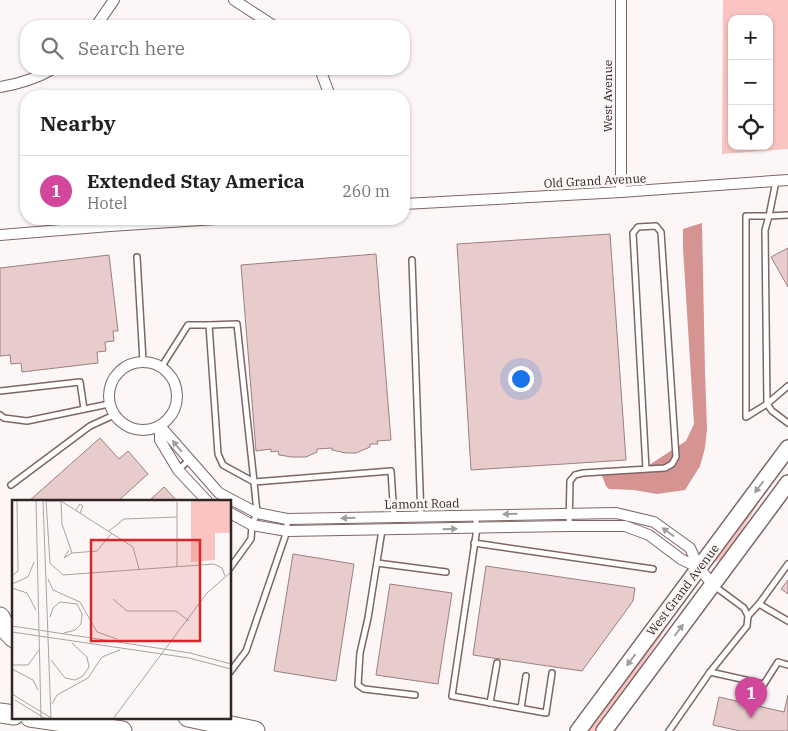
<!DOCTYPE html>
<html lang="en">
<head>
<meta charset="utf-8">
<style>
  body { margin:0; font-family:"IBM Plex Serif",serif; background:#f6f6f6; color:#202124 }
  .controls { position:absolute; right:15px; top:15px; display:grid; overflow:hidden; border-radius:10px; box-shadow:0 1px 4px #0004 }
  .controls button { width:45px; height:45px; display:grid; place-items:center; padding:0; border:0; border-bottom:1px solid #e0e0e0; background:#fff; color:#202124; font:25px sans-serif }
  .you { position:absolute; left:520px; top:378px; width:18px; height:18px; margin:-12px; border:4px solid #fff; border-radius:50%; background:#1a73e8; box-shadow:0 0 0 8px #1a73e833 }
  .badge { display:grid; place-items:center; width:32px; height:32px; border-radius:50%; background:#a60d29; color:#fff; font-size:16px; font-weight:700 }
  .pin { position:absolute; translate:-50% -41px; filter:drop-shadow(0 1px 2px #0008) }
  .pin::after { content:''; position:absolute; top:26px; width:18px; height:15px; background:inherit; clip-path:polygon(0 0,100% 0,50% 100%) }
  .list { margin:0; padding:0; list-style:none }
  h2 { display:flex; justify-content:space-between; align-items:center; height:65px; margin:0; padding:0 20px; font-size:21px }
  h2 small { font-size:16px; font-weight:400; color:#757577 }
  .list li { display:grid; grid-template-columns:32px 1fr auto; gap:15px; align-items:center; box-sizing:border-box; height:70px; padding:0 20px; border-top:1px solid #e0e0e0 }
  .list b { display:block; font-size:19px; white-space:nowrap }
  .list p { margin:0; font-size:16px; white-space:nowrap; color:#757577 }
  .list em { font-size:16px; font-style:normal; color:#757577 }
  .icon { flex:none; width:28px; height:28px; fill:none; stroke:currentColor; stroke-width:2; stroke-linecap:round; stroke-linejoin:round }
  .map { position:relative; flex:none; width:788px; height:731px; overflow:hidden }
  .search { position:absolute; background:#fff; box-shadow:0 1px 4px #0004; left:20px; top:20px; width:390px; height:55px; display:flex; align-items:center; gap:12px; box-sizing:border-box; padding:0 18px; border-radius:20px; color:#757577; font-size:19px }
  .panel { position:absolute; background:#fff; box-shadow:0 1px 4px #0004; left:20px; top:90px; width:390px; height:135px; border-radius:20px }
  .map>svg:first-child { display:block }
</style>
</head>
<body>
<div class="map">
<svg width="788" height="731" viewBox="0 0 788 731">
  <rect width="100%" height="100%" fill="#fcf6f6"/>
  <g fill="#f9c4c2" fill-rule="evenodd">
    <path d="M723,0H788V149L722,154ZM732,19H769V146H732Z"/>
    <polygon points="761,495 763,496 728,552 723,558 715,562 713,560"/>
    <polygon points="668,621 670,622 629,686 596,731 586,731"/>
  </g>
  <polygon fill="#d59391" points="702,223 705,372 707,429 705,448 700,466 685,490 657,494 634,490 609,489 606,486 602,476 608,468 643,469 686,441 694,424 683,248 683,229"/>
  <g fill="#e8cccb" stroke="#9a8180">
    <polygon points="610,234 626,460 471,470 457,244"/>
    <polygon points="788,248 788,287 771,257"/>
    <polygon points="376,254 391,440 377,441 378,444 370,444 370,447 356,453 346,453 332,450 332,448 317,449 317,452 306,457 292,457 279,455 278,451 271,452 271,449 256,451 241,265"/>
    <polygon points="109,255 118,331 113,331 114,341 105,342 106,351 97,352 98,363 22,372 21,363 11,364 10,355 0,356 0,268"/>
    <polygon points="100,438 119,459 128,451 148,474 118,501 29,501"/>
    <polygon points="164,487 177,501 149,501"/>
    <polygon points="293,554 354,564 336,681 274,671"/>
    <polygon points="486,566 635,588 633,601 582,671 473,655"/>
    <polygon points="788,580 788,594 781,589"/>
    <polygon points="390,584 452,593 438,684 376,675"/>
    <polygon points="788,695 788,731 740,731 713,725 719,697 784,712"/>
  </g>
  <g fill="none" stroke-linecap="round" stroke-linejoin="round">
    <defs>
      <g id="lane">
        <polyline points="776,181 769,216 746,216 746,417 767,404 772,411 788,423"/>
        <polyline points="137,257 143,361"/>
        <polyline points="412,260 421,518"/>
        <polyline points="209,325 237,324 254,482"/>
        <polyline points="162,366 188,325 209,325 218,454 223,465 254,482"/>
        <polyline points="0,391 80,382 84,409"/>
        <polyline points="767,404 765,230 769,216 788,215"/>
        <polyline points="767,404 788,386"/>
        <polyline points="0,415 4,418 27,421 109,404"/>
        <polyline points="178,470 189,460"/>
        <polyline points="11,485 90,426 114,415"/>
        <polyline points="475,515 477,528 452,696 546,713 552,673"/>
        <polyline points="569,526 570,481 575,475 583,473 665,468 672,464 676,457 661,232 656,226 638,227 633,233 646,469"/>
        <polyline points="382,530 368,618 360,653 358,685 364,689 415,695"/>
        <polyline points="474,543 653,569"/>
        <polyline points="377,563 446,572"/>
        <polyline points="230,568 251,539 252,525 257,513 254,482 391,471 394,517"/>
        <polyline points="713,585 744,608 748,616"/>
        <polyline points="759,604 788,564"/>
        <polyline points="230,672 246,651 287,531 287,519"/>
        <polyline points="710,672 764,684 778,662 788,665"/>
        <polyline points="490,703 497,663"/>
        <polyline points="521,708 526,676"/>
        <polyline points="669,731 710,672 747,626 748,616 759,604 788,621"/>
      </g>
      <g id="street">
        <polyline points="234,0 274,26"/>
        <polyline points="96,26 114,0"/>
        <polyline points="320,69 330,96"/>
        <path d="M0,87C19,84 37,78 53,69"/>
        <polyline points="621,192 621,0"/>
        <polyline points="404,204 621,192 788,180"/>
        <polyline points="0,235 110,226 216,219"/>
        <circle cx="143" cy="396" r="34"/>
        <polyline points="160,426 219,493 257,513 287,519 616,513 654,522 690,548 699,568 713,585"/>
        <polyline points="160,426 160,440 178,470 207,501"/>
        <polyline points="230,513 252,525 287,531 569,526 625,526 649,535 681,559 699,568"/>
      </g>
      <g id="secondary">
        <polyline points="578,731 788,448"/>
        <polyline points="604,731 788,483"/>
      </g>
      <g id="highway">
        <polyline points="0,617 6,630 14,638"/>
        <polyline points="0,713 14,715"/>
        <polyline points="30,717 122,731"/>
        <polyline points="188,717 255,731"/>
      </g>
    </defs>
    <use href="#lane" stroke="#7e6665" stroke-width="8"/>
    <use href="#street" stroke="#7e6665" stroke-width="12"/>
    <use href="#secondary" stroke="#7e6665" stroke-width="18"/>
    <use href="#highway" stroke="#7e6665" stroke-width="21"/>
    <use href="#lane" stroke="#fff" stroke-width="5"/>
    <use href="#street" stroke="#fff" stroke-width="10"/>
    <use href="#secondary" stroke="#fff" stroke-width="15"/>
    <use href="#highway" stroke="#fff" stroke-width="19"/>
  </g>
  <defs><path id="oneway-solid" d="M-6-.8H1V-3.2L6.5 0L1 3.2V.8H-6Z" transform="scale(1.25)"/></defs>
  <g fill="#a29d9d">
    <use href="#oneway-solid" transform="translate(177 446) rotate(-130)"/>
    <use href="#oneway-solid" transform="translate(759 487) rotate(127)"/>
    <use href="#oneway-solid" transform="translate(510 514) rotate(179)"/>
    <use href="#oneway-solid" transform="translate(348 518) rotate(179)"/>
    <use href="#oneway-solid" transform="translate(450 529) rotate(-1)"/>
    <use href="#oneway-solid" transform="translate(668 532) rotate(-144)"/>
    <use href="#oneway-solid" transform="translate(679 630) rotate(-53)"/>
    <use href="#oneway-solid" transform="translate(631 660) rotate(127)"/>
  </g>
  <g text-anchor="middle" stroke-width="5" stroke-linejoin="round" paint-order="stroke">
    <g font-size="12" fill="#302625" stroke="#fcf6f6">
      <text transform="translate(608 96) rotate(-90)" y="4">West Avenue</text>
      <text transform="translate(595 181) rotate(-3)" y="4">Old Grand Avenue</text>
      <text transform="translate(422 504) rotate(-1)" y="4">Lamont Road</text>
      <text transform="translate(683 590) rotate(-53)" y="4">West Grand Avenue</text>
    </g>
  </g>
  <g transform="translate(12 500)">
    <rect width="219" height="219" fill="#fcf6f6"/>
    <path d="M179,0H219V33H203V60L179,62Z" fill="#f9c4c2"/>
    <path fill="none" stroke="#aaa3a2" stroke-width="1" d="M24,0L29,219M31,0L39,219M34,0L38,63L51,75L202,64L210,68L213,76M34,1H49L121,47L127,69M49,1L50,24L60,53L85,51L100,33M64,10L68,4L71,6L68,13M97,31L112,19L165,17M57,50L52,58L60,53M165,67V2M0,76L6,71L5,0M36,79L41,90L68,102L85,132L105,139M0,84L16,77L22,62M0,88L15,93L24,110M101,99L115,111H164L177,121M38,117L41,108L48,102L65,104L70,114L69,124L63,130L52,133M0,126L178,153L219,164M0,132L177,158L219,169M39,160L53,178L63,180L71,176L77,167L75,157L60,143M0,165H16L27,150M0,169L21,180L26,190M0,194L39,218M3,200L34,219M40,204L45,195L76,178L90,157L108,150M101,219L195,93L219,72"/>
    <path fill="#d62828" fill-opacity="0.15" stroke="#d62828" stroke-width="2.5" d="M79,40H188V141H79Z"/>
    <rect width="219" height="219" fill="none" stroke="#302625" stroke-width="2.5"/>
  </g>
</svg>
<div class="controls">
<button>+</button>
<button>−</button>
<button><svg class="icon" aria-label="locate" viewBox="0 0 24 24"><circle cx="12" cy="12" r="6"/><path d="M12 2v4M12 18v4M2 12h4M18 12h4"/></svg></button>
</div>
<div class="you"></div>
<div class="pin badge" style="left:751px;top:718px;background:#d1479c">1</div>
<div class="search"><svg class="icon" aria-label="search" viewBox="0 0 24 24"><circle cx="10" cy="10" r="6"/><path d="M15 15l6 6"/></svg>Search here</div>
<section class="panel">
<h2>Nearby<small></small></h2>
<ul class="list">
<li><span class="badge" style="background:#d1479c">1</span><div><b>Extended Stay America</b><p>Hotel</p></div><em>260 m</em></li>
</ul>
</section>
</div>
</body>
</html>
